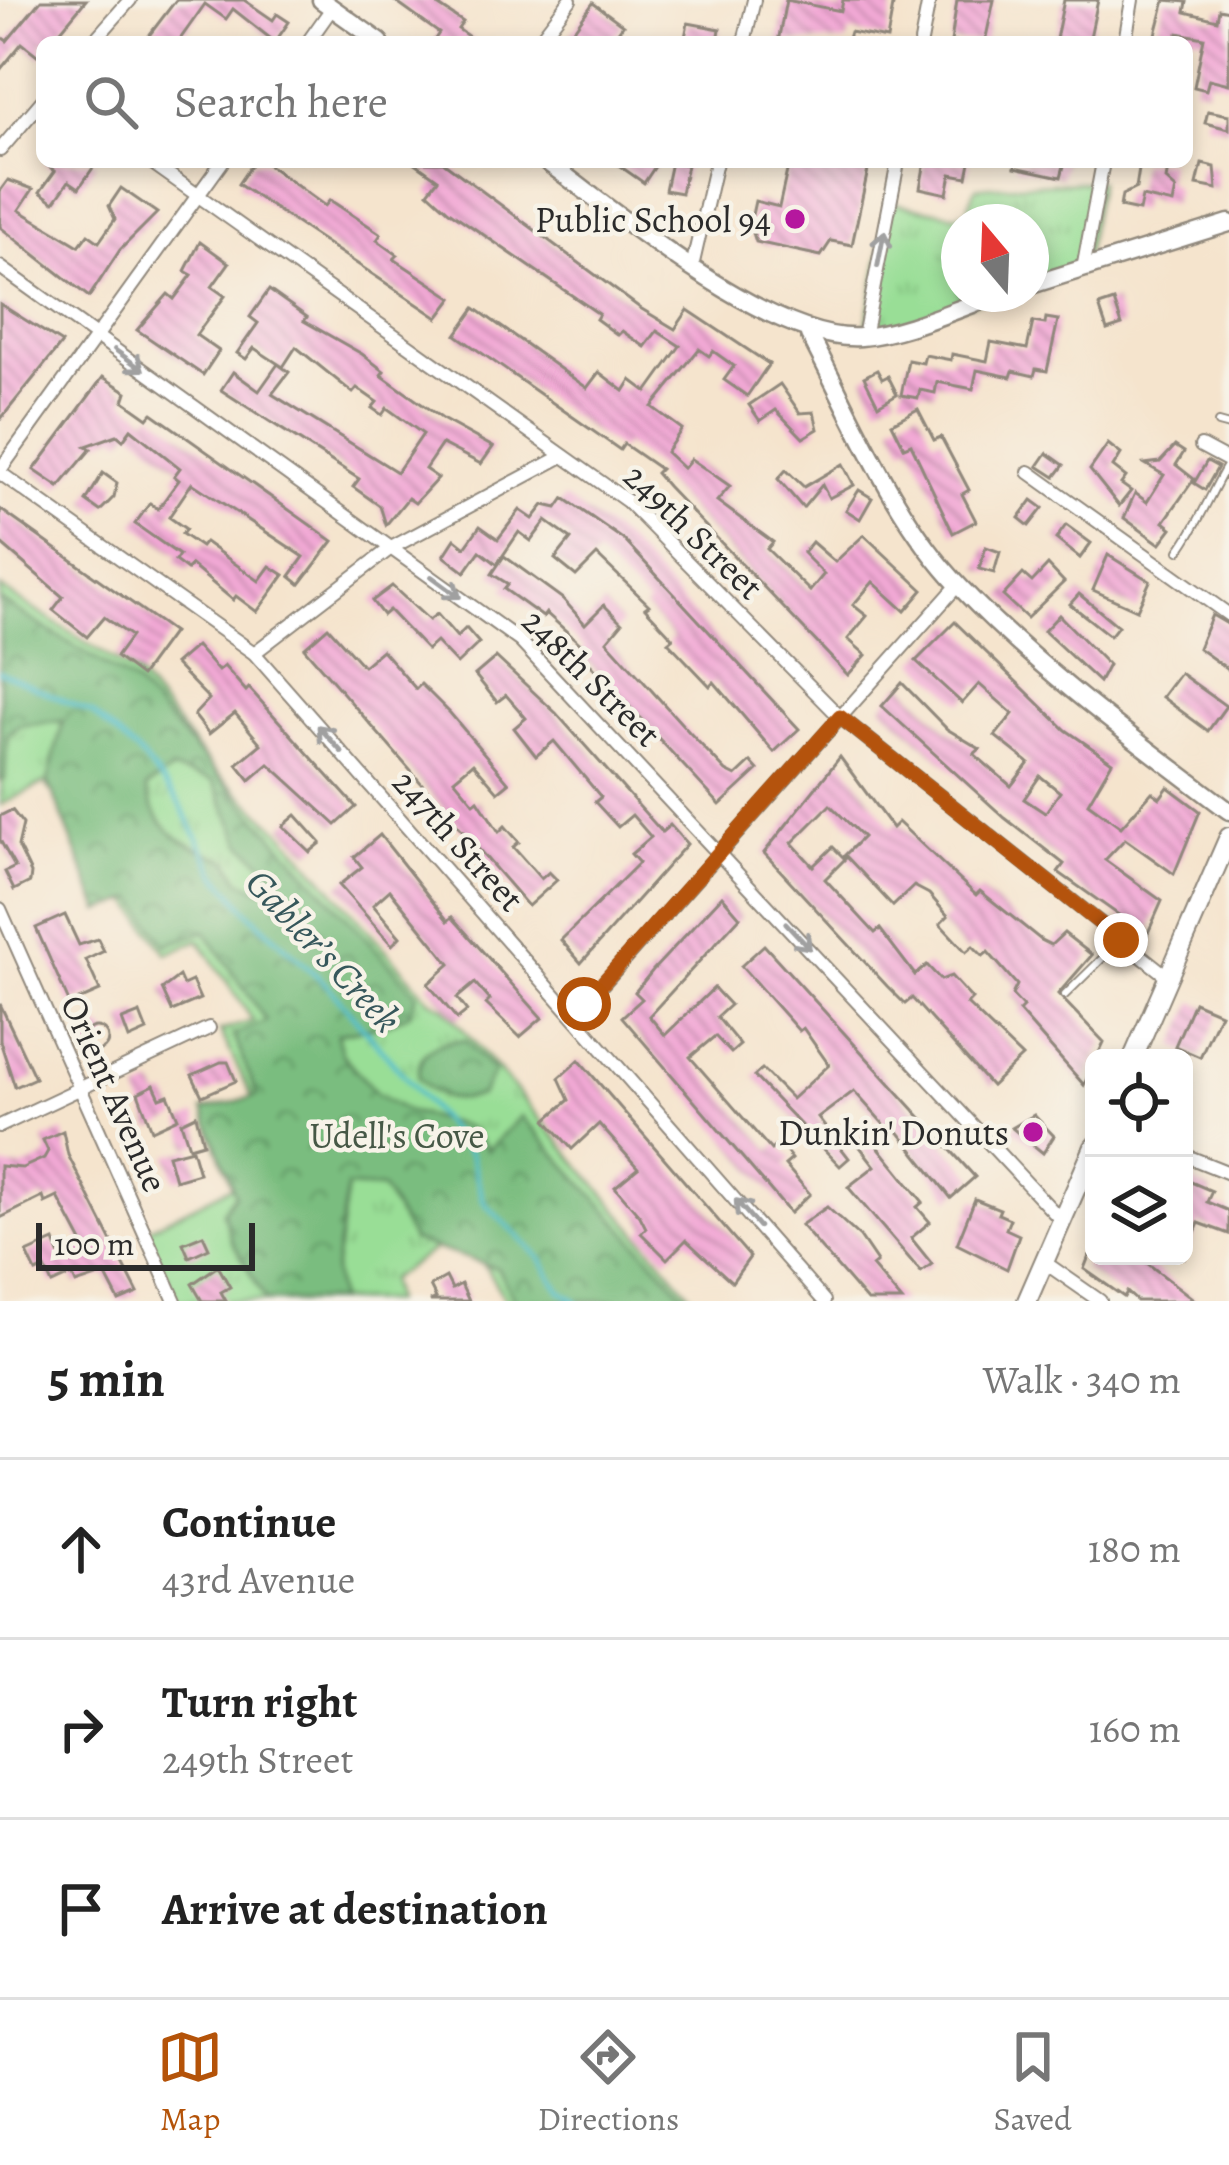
<!DOCTYPE html>
<html lang="en">
<head>
<meta charset="utf-8">
<style>
  body { margin:0; font-family:Alegreya,serif; background:#f2f2f2; color:#222 }
  .controls { position:absolute; right:36px; bottom:36px; display:grid; overflow:hidden; border-radius:18px; box-shadow:0 6px 18px #0003 }
  .controls button { width:108px; height:108px; display:grid; place-items:center; padding:0; border:0; border-bottom:3px solid #e0e0e0; background:#fff; color:#222; font:60px sans-serif }
  .compass { position:absolute; left:941px; top:204px; width:108px; height:108px; border-radius:50%; background:#fff; box-shadow:0 6px 18px #0003; rotate:341deg }
  .scale { position:absolute; left:36px; bottom:30px; width:219px; box-sizing:border-box; padding-left:12px; border:6px solid #2b2b2b; border-top:0; font-size:33px; line-height:42px; white-space:nowrap; color:#2b2b2b; -webkit-text-stroke:9px #f7f3e8; paint-order:stroke }
  .stop { position:absolute; width:36px; height:36px; margin:-27px; border:9px solid #b45309; border-radius:50%; background:#fff }
  .stop.end { background:#b45309; border-color:#fff; box-shadow:0 3px 12px #0008 }
  .list { margin:0; padding:0; list-style:none }
  h2 { display:flex; justify-content:space-between; align-items:center; height:156px; margin:0; padding:0 48px; font-size:51px }
  h2 small { font-size:39px; font-weight:400; color:#767676 }
  .list li { display:grid; grid-template-columns:78px 1fr auto; gap:36px; align-items:center; box-sizing:border-box; height:180px; padding:0 48px; border-top:3px solid #e0e0e0 }
  .list b { display:block; font-size:45px; white-space:nowrap }
  .list p { margin:0; font-size:39px; white-space:nowrap; color:#767676 }
  .list em { font-size:39px; font-style:normal; color:#767676 }
  .icon { flex:none; width:66px; height:66px; fill:none; stroke:currentColor; stroke-width:2; stroke-linecap:round; stroke-linejoin:round }
  .map { position:relative; flex:none; width:1229px; height:1301px; overflow:hidden }
  .search { position:absolute; background:#fff; box-shadow:0 6px 18px #0003; left:36px; right:36px; top:36px; height:132px; display:flex; align-items:center; gap:30px; box-sizing:border-box; padding:0 42px; border-radius:18px; color:#767676; font-size:45px }
  .sheet { height:696px; background:#fff }
  nav { display:flex; justify-content:space-around; align-items:center; box-sizing:border-box; height:168px; border-top:3px solid #e0e0e0; background:#fff; font-size:33px; color:#767676 }
  nav a { display:grid; justify-items:center; gap:6px }
  nav .on { color:#b45309 }
  .map>svg:first-child { display:block }
</style>
</head>
<body>
<div class="map">
<svg width="1229" height="1301" viewBox="0 0 1229 1301">
  <defs>
    <pattern id="grass-tufts" width="24" height="20" patternUnits="userSpaceOnUse" patternTransform="scale(3)"><rect width="24" height="20" fill="#99de96"/><path d="M3 7l-1-3M5 7V3M7 7l1-3M15 17l-1-3M17 17v-4M19 17l1-3" fill="none" stroke="#84bf81"/></pattern>
    <pattern id="forest-crowns" width="20" height="18" patternUnits="userSpaceOnUse" patternTransform="scale(3)"><rect width="20" height="18" fill="#7abd7f"/><path d="M2 6a3 3 0 1 1 6 0M12 15a3 3 0 1 1 6 0" fill="none" stroke="#649a68"/></pattern>
    <pattern id="building-back-hatch" width="6" height="6" patternUnits="userSpaceOnUse" patternTransform="scale(3)"><rect width="6" height="6" fill="#f2a9d5"/><path d="M-1 5l2 2M0 0l6 6M5-1l2 2" fill="none" stroke="#c48aad"/></pattern>
  </defs>
  <rect width="100%" height="100%" fill="#f7f3e8"/>
  <filter id="ink" filterUnits="userSpaceOnUse"><feTurbulence type="fractalNoise" baseFrequency=".00833" numOctaves="2"/><feDisplacementMap in="SourceGraphic" scale="24" xChannelSelector="R" yChannelSelector="G"/><feConvolveMatrix kernelMatrix="1 2 1 2 8 2 1 2 1" color-interpolation-filters="sRGB"/></filter>
  <filter id="wash" filterUnits="userSpaceOnUse"><feTurbulence type="fractalNoise" baseFrequency=".004" numOctaves="4" result="noise"/><feDisplacementMap in="SourceGraphic" scale="48" xChannelSelector="R" yChannelSelector="G"/><feGaussianBlur stdDeviation="2.7" result="paint"/><feColorMatrix in="noise" values="0 0 0 0 0 0 0 0 0 0 0 0 0 0 0 0 0 1.4 0 .05"/><feComposite in="paint" operator="in"/></filter>
  <g filter="url(#wash)">
    <rect width="100%" height="100%" fill="#f5e4cd"/>
    <g fill="url(#grass-tufts)" stroke="#628460" stroke-width="3">
      <polygon points="1099,181 1083,269 1031,285 1031,222 959,222 959,294 1001,294 864,337 890,202 956,215 967,211 976,187"/>
      <polygon points="0,588 137,675 212,768 285,835 430,1000 444,1007 696,1301 506,1301 463,1230 389,1280 393,1301 178,1301 144,1231 283,1160 220,1031 253,1021 199,940 167,954 45,783 0,805 6,744 0,746"/>
    </g>
    <g fill="url(#forest-crowns)" stroke="#527455" stroke-width="3" fill-rule="evenodd">
      <path d="M0,600L134,683L417,994L410,1013L388,1024L337,1034L342,1054L377,1094L407,1111L468,1127L488,1150L521,1116L690,1301H515L497,1268L413,1241L382,1189L347,1187L334,1272L338,1301H266L231,1239L223,1211L235,1194L203,1110L257,1096L234,1035L266,1021L205,931L166,945L135,899L100,911L48,781L63,721L19,726L7,736L5,779L0,781ZM172,770L213,781L242,843L280,879L262,890L240,880L229,861C187,844 158,837 146,788Z"/>
      <path d="M465,1040L494,1072L481,1095C453,1103 438,1100 418,1078C418,1048 439,1041 465,1040Z"/>
    </g>
    <g fill="none" stroke-linecap="round" stroke-linejoin="round">
      <polyline stroke="#51becb" stroke-width="4.5" points="0,672 92,713 140,755 180,804 217,875 252,916 328,986 412,1085 470,1154 484,1202 541,1259 560,1291 577,1301"/>
    </g>
    <g id="blocks">
      <g fill="url(#building-back-hatch)" fill-rule="evenodd">
        <polygon points="41,0 86,0 51,42 42,42 42,59 22,43 0,70 0,36 7,41"/>
        <polygon points="176,0 244,0 273,20 277,14 289,22 275,42 233,9 226,19 205,4 178,42 144,42"/>
        <polygon points="393,0 443,0 439,6 463,22 458,29 476,42 433,42 439,33"/>
        <polygon points="786,0 841,11 843,0 894,0 887,39 850,32 847,42 778,42"/>
        <polygon points="957,0 994,0 985,42 951,42"/>
        <polygon points="1064,0 1098,0 1089,42 1056,39"/>
        <polygon points="1165,0 1187,2 1185,12 1217,20 1219,9 1229,11 1229,84 1209,79 1206,90 1194,87 1204,38 1178,33 1176,42 1154,42"/>
        <polygon points="593,3 623,25 610,42 565,42"/>
        <polygon points="688,23 720,29 718,42 684,42"/>
        <polygon points="1208,111 1229,115 1229,129 1205,123"/>
        <polygon points="43,162 97,162 79,188 69,181 54,202 40,192 55,171"/>
        <polygon points="253,162 264,162 325,206 330,200 381,234 377,240 398,255 394,259 453,298 438,318 238,184"/>
        <polygon points="414,162 443,162 640,308 675,329 688,310 769,364 747,396 724,380 734,366 713,351 709,356 699,349 652,407 682,429 666,452 683,468 691,459 730,486 717,501 773,542 767,549 810,591 824,574 803,553 812,542 835,562 864,535 923,590 905,611 873,582 853,605 867,616 848,639 866,655 848,675 667,486 656,473 660,469 624,444 620,450 456,335 475,308 587,388 599,372 624,391 631,380 647,392 680,346 657,331 645,347 622,331 618,335 596,319 599,314 449,211 428,192 438,179"/>
        <polygon points="614,162 658,162 644,183"/>
        <polygon points="671,162 687,165 681,193 665,190"/>
        <polygon points="789,162 868,170 852,245 831,241 821,256 756,242 750,224 755,201 779,207"/>
        <polygon points="925,162 970,162 967,177 951,174 947,194 920,188"/>
        <polygon points="1016,162 1065,162 1061,177 1015,167"/>
        <polygon points="1155,162 1169,162 1166,180 1176,189 1173,204 1142,197 1139,211 1120,207 1122,195 1136,188 1140,163"/>
        <polygon points="1202,164 1215,167 1217,189 1197,185"/>
        <polygon points="8,180 33,189 19,210 79,246 88,234 99,242 115,219 109,206 121,188 157,213 120,250 89,297 0,227 0,191"/>
        <polygon points="200,242 229,263 212,287 225,296 196,335 219,351 203,375 137,330 168,294 174,299 192,275 185,271"/>
        <polygon points="269,290 307,317 304,321 362,354 384,371 381,375 444,420 493,447 481,464 442,444 425,469 438,478 415,503 408,498 386,525 380,506 353,487 359,479 221,390 233,372 259,391 278,364 289,372 272,394 397,472 423,434 387,408 382,415 372,408 377,402 357,388 353,393 296,347 283,367 254,348 246,359 237,353 258,323 250,317"/>
        <polygon points="1114,301 1122,325 1107,330 1099,306"/>
        <polygon points="0,304 62,343 0,420"/>
        <polygon points="1046,318 1058,320 1047,371 1036,369 1034,376 1013,371 1011,377 977,370 973,389 937,382 935,393 920,390 918,398 901,395 908,360 923,363 925,355 951,360 952,354 987,361 991,342 1027,349 1033,322 1045,324"/>
        <polygon points="877,370 882,379 888,376 897,394 878,405 864,377"/>
        <polygon points="103,377 127,392 124,401 148,418 152,413 333,541 300,584 290,576 304,557 192,483 169,517 186,529 182,534 201,547 205,542 259,581 270,566 284,575 257,612 236,596 233,600 191,565 187,570 175,561 179,555 135,524 150,503 158,509 179,480 174,476 180,468 131,429 123,440 117,435 86,446 91,449 59,487 34,470"/>
        <polygon points="780,384 800,413 814,412 818,429 803,438 776,410 760,421 749,405"/>
        <polygon points="918,409 934,440 941,437 969,490 962,494 976,521 953,533 911,444 904,447 892,423"/>
        <polygon points="1108,444 1121,454 1113,467 1126,477 1121,484 1131,491 1119,506 1090,470"/>
        <polygon points="1175,446 1184,452 1176,465 1194,479 1164,522 1172,528 1160,544 1124,518 1135,493 1147,502 1164,475 1145,464 1160,462"/>
        <polygon points="1047,453 1064,465 1055,477 1038,466"/>
        <polygon points="1207,461 1218,467 1205,490 1194,483"/>
        <polygon points="843,464 854,485 829,498 822,485 803,508 778,479 786,470 804,487"/>
        <polygon points="103,473 117,483 114,497 100,511 86,501"/>
        <polygon points="859,490 872,498 860,519 846,510"/>
        <polygon points="564,498 624,540 799,729 774,752 714,682 710,686 668,642 673,638 645,608 649,605 597,555 576,576 555,559 571,539 546,521 531,541 519,532 497,564 480,551 465,572 444,556 455,539 465,547 480,526 498,539 520,510 533,519 544,505 557,508"/>
        <polygon points="1032,500 1043,508 1029,526 1019,518"/>
        <polygon points="0,509 173,632 141,676 116,657 131,636 104,617 87,637 53,610 63,597 0,543"/>
        <polygon points="1066,525 1091,543 1080,558 1056,539"/>
        <polygon points="986,547 1000,552 994,573 979,569"/>
        <polygon points="1108,555 1150,581 1137,610 1093,590"/>
        <polygon points="504,556 563,599 585,624 604,605 622,623 607,641 689,732 726,771 736,776 751,762 758,770 720,805 580,653 585,648 546,613 543,617 504,589 508,584 492,574"/>
        <polygon points="1048,565 1064,582 1027,618 1003,596 1023,574 1032,582"/>
        <polygon points="392,586 429,620 437,614 457,637 466,628 479,643 457,664 436,642 427,650 389,610 383,615 372,601"/>
        <polygon points="1079,594 1118,626 1110,636 1070,604"/>
        <polygon points="1059,615 1108,665 1099,682 1044,631"/>
        <polygon points="1212,615 1229,625 1229,670 1198,648"/>
        <path d="M955,622L1066,730L1112,762L1088,803L1121,827L1152,792L1160,798L1168,787L1200,811L1174,874L1125,839L1105,860L1162,901L1147,935L1058,872L1064,864L1005,818L882,706L902,683L947,729L980,749L974,754L1011,786L1029,763L995,736L1013,714L979,684L962,703L916,661ZM1040,776L1060,792L1045,813L1024,799Z"/>
        <polygon points="328,627 363,666 382,650 416,689 421,684 450,713 509,783 498,792 473,763 454,779 474,803 478,800 499,832 505,826 519,842 513,847 541,879 549,872 557,880 528,906 304,648"/>
        <polygon points="196,646 218,671 224,666 246,691 249,688 356,807 336,825 269,764 250,780 237,764 261,744 235,713 209,734 194,715 209,699 175,664"/>
        <polygon points="496,657 556,713 662,832 670,825 687,844 581,963 561,940 639,863 631,854 651,837 632,815 618,827 595,802 601,797 554,741 536,756 514,728 526,718 506,695 497,702 475,675"/>
        <polygon points="1180,673 1226,706 1208,731 1162,697"/>
        <polygon points="840,757 892,828 898,822 976,895 980,891 1041,940 1051,945 1064,933 1092,955 1058,994 1104,1042 1084,1085 1019,1011 1023,1007 1012,995 1017,985 988,952 983,956 973,946 966,952 940,924 948,916 929,894 914,886 893,906 863,874 845,855 863,837 830,805 792,843 813,866 833,847 845,859 825,879 875,933 880,929 915,975 927,965 941,980 951,976 972,999 967,1004 1022,1057 991,1086 912,998 905,1004 887,986 764,853"/>
        <polygon points="12,810 23,824 18,846 31,873 30,882 14,890 5,872 15,867 0,840 0,816"/>
        <polygon points="296,815 321,843 310,852 283,826"/>
        <polygon points="380,835 448,921 452,917 542,1018 520,1037 486,1004 490,1000 475,983 457,998 467,1011 457,1019 428,984 450,964 390,890 373,905 400,937 392,945 339,885 362,867 354,857"/>
        <polygon points="722,896 740,917 649,1016 665,1035 714,988 730,1005 717,1017 740,1045 731,1053 715,1036 690,1057 771,1150 779,1143 792,1159 785,1165 810,1194 790,1213 622,1017 642,999 635,992 653,970"/>
        <polygon points="65,915 79,945 98,939 104,951 86,960 100,991 70,1004 36,928"/>
        <polygon points="764,945 975,1177 951,1198 893,1125 888,1129 854,1091 818,1118 849,1158 840,1166 754,1076 762,1069 792,1099 829,1065 803,1028 799,1031 741,966"/>
        <polygon points="179,976 183,985 192,981 200,999 172,1011 162,989"/>
        <polygon points="1194,1002 1220,1013 1200,1057 1175,1046"/>
        <polygon points="0,1004 35,1078 15,1087 0,1041"/>
        <polygon points="140,1013 147,1031 129,1039 122,1020"/>
        <circle cx="96" cy="1039" r="12"/>
        <polygon points="579,1060 750,1257 732,1282 686,1240 667,1259 641,1233 646,1228 640,1216 615,1187 638,1168 599,1124 572,1149 546,1120 569,1100 559,1078"/>
        <polygon points="221,1062 228,1062 236,1081 202,1096 192,1075"/>
        <polygon points="154,1085 160,1098 168,1095 178,1118 152,1130 138,1093"/>
        <polygon points="196,1115 203,1143 189,1147 181,1122"/>
        <polygon points="1034,1115 1054,1136 1043,1153 1012,1128"/>
        <polygon points="63,1131 68,1155 138,1293 119,1301 105,1274 76,1284 72,1275 52,1284 45,1268 36,1272 27,1253 54,1241 59,1254 83,1244 58,1197 45,1203 43,1197 0,1218 0,1166 22,1168 44,1158 48,1151 43,1140"/>
        <polygon points="868,1134 923,1202 917,1207 930,1222 911,1238 932,1264 921,1272 848,1187 875,1166 857,1143"/>
        <polygon points="192,1149 199,1173 175,1180 168,1155"/>
        <polygon points="1184,1179 1212,1191 1207,1202 1229,1211 1229,1234 1199,1223 1184,1259"/>
        <polygon points="975,1199 1000,1209 998,1214 1010,1219 1006,1229 1019,1235 1007,1269 957,1244"/>
        <polygon points="827,1207 860,1237 877,1262 872,1266 902,1301 867,1301 801,1225"/>
        <polygon points="203,1235 209,1248 189,1257 183,1243"/>
        <polygon points="1089,1256 1138,1256 1196,1301 1137,1301 1127,1292 1124,1297 1084,1269"/>
        <polygon points="218,1266 230,1287 221,1292 226,1301 202,1301 192,1284"/>
        <polygon points="446,1277 452,1289 461,1284 469,1301 430,1301 436,1298 430,1286"/>
      </g>
    </g>
  </g>
  <g filter="url(#ink)">
    <use href="#blocks" fill-opacity="0" stroke="#90887c" stroke-width="3"/>
    <g fill="none" stroke-linecap="round" stroke-linejoin="round">
      <defs>
        <g id="lane">
          <polyline points="1218,423 1229,426"/>
          <path d="M1179,551C1201,521 1210,493 1229,462"/>
          <polyline points="1065,995 1121,940"/>
        </g>
        <g id="street">
          <polyline points="93,42 130,0"/>
          <polyline points="308,42 332,8"/>
          <polyline points="538,42 570,0"/>
          <polyline points="744,42 754,0"/>
          <polyline points="921,42 929,0"/>
          <polyline points="1125,42 1132,0"/>
          <polyline points="0,150 42,101"/>
          <polyline points="151,162 627,501 840,717 1168,977"/>
          <polyline points="0,267 520,641 1062,1221"/>
          <polyline points="692,267 716,162"/>
          <polyline points="1083,269 1103,162"/>
          <polyline points="864,337 898,162"/>
          <polyline points="1201,446 1229,461"/>
          <polyline points="0,470 222,162"/>
          <polyline points="1029,472 1229,615"/>
          <polyline points="0,473 254,653 824,1301"/>
          <polyline points="254,653 391,548 563,456"/>
          <polyline points="0,909 175,1301"/>
          <polyline points="575,1015 958,585"/>
          <polyline points="0,1126 209,1028"/>
          <polyline points="1184,1155 1229,1173"/>
          <polyline points="1044,1262 1100,1301"/>
        </g>
        <g id="secondary">
          <polyline points="321,0 380,42"/>
          <path d="M547,162C620,215 772,344 861,337C906,333 958,308 1001,294"/>
          <polyline points="1031,285 1229,223"/>
          <path d="M809,334C854,419 893,517 960,587C1040,671 1137,741 1229,811"/>
        </g>
        <g id="primary">
          <polyline points="1133,1058 1229,837"/>
          <polyline points="1027,1301 1094,1147"/>
        </g>
      </defs>
      <use href="#lane" stroke="#90887c" stroke-width="10"/>
      <use href="#street" stroke="#90887c" stroke-width="16"/>
      <use href="#secondary" stroke="#90887c" stroke-width="21"/>
      <use href="#primary" stroke="#90887c" stroke-width="22"/>
      <use href="#lane" stroke="#fff" stroke-width="6"/>
      <use href="#street" stroke="#fff" stroke-width="12"/>
      <use href="#secondary" stroke="#fff" stroke-width="16"/>
      <use href="#primary" stroke="#fff" stroke-width="18"/>
    </g>
    <defs><path id="oneway-shaft" d="M-6 0H5M1.5-3L5.5 0L1.5 3" fill="none" stroke-width="1.6" stroke-linecap="round" stroke-linejoin="round" transform="scale(3)"/></defs>
    <g stroke="#a0a0a0">
      <use href="#oneway-shaft" transform="translate(881 249) rotate(-79)"/>
      <use href="#oneway-shaft" transform="translate(129 360) rotate(36)"/>
      <use href="#oneway-shaft" transform="translate(446 587) rotate(36)"/>
      <use href="#oneway-shaft" transform="translate(330 739) rotate(-132)"/>
      <use href="#oneway-shaft" transform="translate(798 936) rotate(47)"/>
      <use href="#oneway-shaft" transform="translate(747 1213) rotate(-131)"/>
    </g>
  </g>
  <g fill="none" stroke-linecap="round" stroke-linejoin="round" filter="url(#ink)">
    <polyline stroke="#b45309" stroke-width="15" points="584,1004 840,717 1121,940"/>
  </g>
  <g fill="#b5179e" stroke="#f7f3e8" stroke-width="4.5">
    <circle cx="795" cy="219" r="12"/>
    <circle cx="1033" cy="1132" r="12"/>
  </g>
  <g text-anchor="middle" stroke-width="9" stroke-linejoin="round" paint-order="stroke">
    <g font-size="36" fill="#2b2b2b" stroke="#f7f3e8" text-anchor="end">
      <text x="771" y="232">Public School 94</text>
      <text x="1009" y="1145">Dunkin' Donuts</text>
    </g>
    <g font-size="36" fill="#2b2b2b" stroke="#f7f3e8">
      <text transform="translate(694 531) rotate(44)" y="13">249th Street</text>
      <text transform="translate(592 677) rotate(45)" y="13">248th Street</text>
      <text transform="translate(459 840) rotate(48)" y="13">247th Street</text>
      <text transform="translate(115 1093) rotate(66)" y="13">Orient Avenue</text>
    </g>
    <g font-size="36" fill="#465846" stroke="#f7f3e8">
      <text x="397" y="1148">Udell's Cove</text>
    </g>
    <g font-size="39" font-style="italic" fill="#36575b" stroke="#f7f3e8">
      <text transform="translate(324 950) rotate(47)" y="14">Gabler’s Creek</text>
    </g>
  </g>
</svg>
<div class="controls">
<button><svg class="icon" aria-label="locate" viewBox="0 0 24 24"><circle cx="12" cy="12" r="6"/><path d="M12 2v4M12 18v4M2 12h4M18 12h4"/></svg></button>
<button><svg class="icon" aria-label="layers" viewBox="0 0 24 24"><path d="M12 4l9 5-9 5-9-5zM3 14l9 5 9-5"/></svg></button>
</div>
<svg class="compass" viewBox="-18 -18 36 36"><path d="M0-13l5 13h-10z" fill="#e53935"/><path d="M0 13l5-13h-10z" fill="#767676"/></svg>
<div class="scale">100 m</div>
<div class="stop" style="left:584px;top:1004px"></div>
<div class="stop end" style="left:1121px;top:940px"></div>
<div class="search"><svg class="icon" aria-label="search" viewBox="0 0 24 24"><circle cx="10" cy="10" r="6"/><path d="M15 15l6 6"/></svg>Search here</div>
</div>
<section class="sheet">
<h2>5 min<small>Walk · 340 m</small></h2>
<ul class="list">
<li><svg class="icon" aria-label="ahead" viewBox="0 0 24 24"><path d="M12 20V5M6 11l6-6 6 6"/></svg><div><b>Continue</b><p>43rd Avenue</p></div><em>180 m</em></li>
<li><svg class="icon" aria-label="right" viewBox="0 0 24 24"><path d="M7 20v-9h11M14 6l5 5-5 5"/></svg><div><b>Turn right</b><p>249th Street</p></div><em>160 m</em></li>
<li><svg class="icon" aria-label="arrive" viewBox="0 0 24 24"><path d="M6 21V4h12l-3 4 3 4H6"/></svg><div><b>Arrive at destination</b></div></li>
</ul>
</section>
<nav>
<a class="on"><svg class="icon" aria-label="map" viewBox="0 0 24 24"><path d="M3 6l6-2 6 2 6-2v14l-6 2-6-2-6 2zM9 4v14M15 6v14"/></svg>Map</a>
<a><svg class="icon" aria-label="directions" viewBox="0 0 24 24"><path d="M12 3l9 9-9 9-9-9zM9 14v-3h6M13 9l2 2-2 2"/></svg>Directions</a>
<a><svg class="icon" aria-label="saved" viewBox="0 0 24 24"><path d="M7 4h10v16l-5-4-5 4z"/></svg>Saved</a>
</nav>
</body>
</html>
